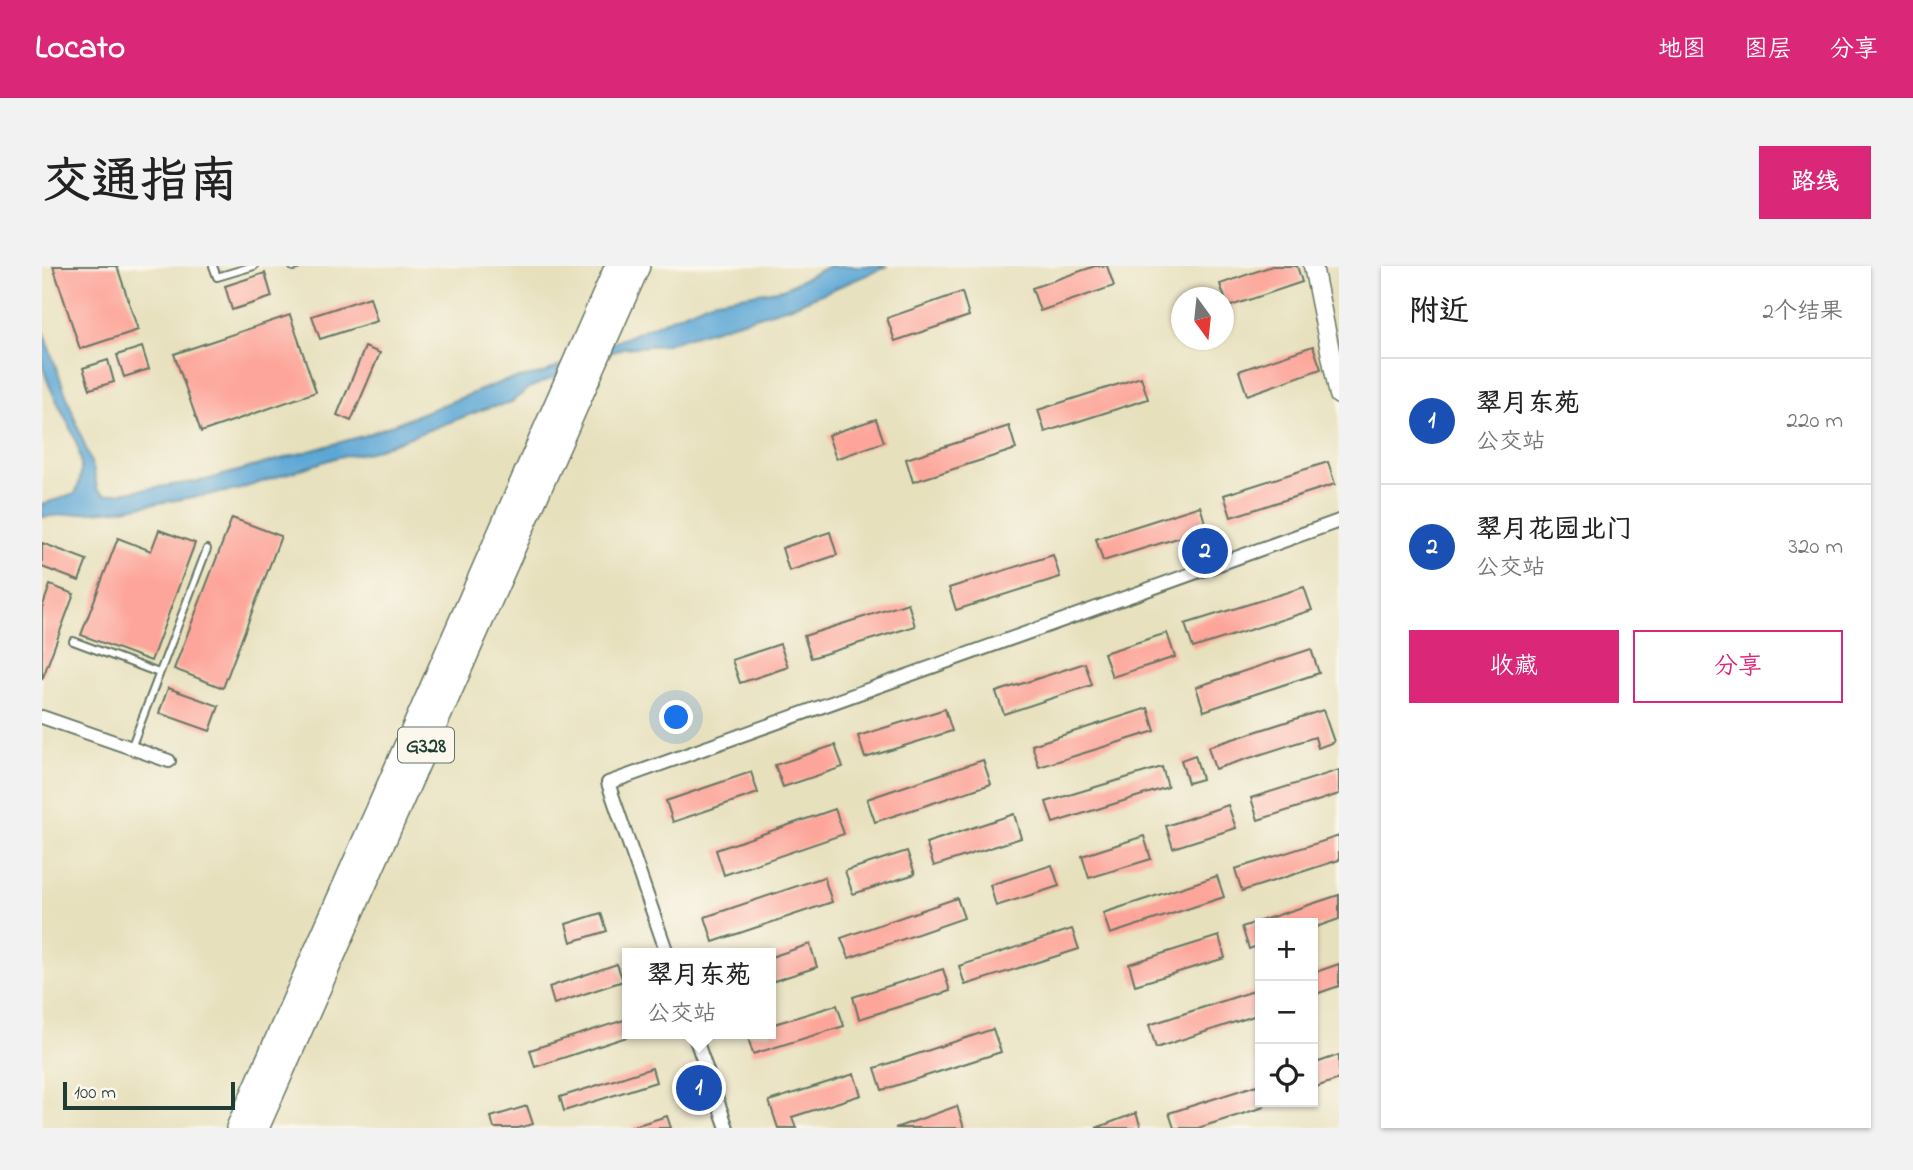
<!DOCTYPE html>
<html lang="zh">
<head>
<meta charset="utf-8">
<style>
  body { margin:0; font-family:"Indie Flower","LXGW WenKai TC",sans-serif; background:#f2f2f2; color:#222 }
  .controls { position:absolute; right:21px; bottom:21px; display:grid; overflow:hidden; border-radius:0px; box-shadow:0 2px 5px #0004 }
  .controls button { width:63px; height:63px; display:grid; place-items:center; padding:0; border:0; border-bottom:2px solid #e0e0e0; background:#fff; color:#222; font:35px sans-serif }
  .compass { position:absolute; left:1129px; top:21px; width:63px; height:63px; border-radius:50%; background:#fff; box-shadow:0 2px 5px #0004; rotate:165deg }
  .scale { position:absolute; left:21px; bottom:18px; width:172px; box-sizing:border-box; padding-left:7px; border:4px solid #1f3d34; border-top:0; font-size:19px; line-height:24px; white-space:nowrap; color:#1f3d34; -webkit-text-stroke:5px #fbf7ec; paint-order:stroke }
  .you { position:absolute; left:635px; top:452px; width:24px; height:24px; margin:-18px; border:5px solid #fff; border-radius:50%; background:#1a73e8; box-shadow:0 0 0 10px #1a73e833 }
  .badge { display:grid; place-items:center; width:46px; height:46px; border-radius:50%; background:#db2777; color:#fff; font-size:23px; font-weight:700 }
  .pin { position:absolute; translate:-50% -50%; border:4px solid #fff; box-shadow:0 2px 7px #0006 }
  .popup { position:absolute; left:580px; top:682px; width:154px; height:91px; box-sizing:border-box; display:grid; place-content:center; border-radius:0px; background:#fff; filter:drop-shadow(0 2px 5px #0005); font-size:23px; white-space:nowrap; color:#767676 }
  .popup b { font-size:26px; color:#222 }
  .popup::after { content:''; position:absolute; left:50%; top:100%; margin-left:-14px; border:14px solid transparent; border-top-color:#fff }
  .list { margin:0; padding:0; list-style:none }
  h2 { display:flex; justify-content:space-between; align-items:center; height:91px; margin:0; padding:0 28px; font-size:30px }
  h2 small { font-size:23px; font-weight:400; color:#767676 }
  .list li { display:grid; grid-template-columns:46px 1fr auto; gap:21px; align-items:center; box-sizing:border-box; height:126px; padding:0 28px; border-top:2px solid #e0e0e0 }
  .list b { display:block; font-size:26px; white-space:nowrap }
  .list p { margin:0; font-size:23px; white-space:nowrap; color:#767676 }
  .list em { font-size:23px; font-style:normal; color:#767676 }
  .actions { display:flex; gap:14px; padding:21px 28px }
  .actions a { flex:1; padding:16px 0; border:2px solid #db2777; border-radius:0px; text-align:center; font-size:24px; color:#db2777 }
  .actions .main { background:#db2777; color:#fff }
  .icon { flex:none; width:38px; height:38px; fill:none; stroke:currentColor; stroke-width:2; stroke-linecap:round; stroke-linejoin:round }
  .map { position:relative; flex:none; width:1297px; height:862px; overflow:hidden; border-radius:0px }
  header { display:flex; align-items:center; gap:42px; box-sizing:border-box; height:98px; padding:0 35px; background:#db2777; color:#fff }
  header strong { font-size:33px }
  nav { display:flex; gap:38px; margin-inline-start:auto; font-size:24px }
  .intro { display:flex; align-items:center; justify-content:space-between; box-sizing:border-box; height:168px; padding:0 42px }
  h1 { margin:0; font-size:49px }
  .button { padding:18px 32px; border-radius:0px; background:#db2777; color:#fff; font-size:24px; font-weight:700 }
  main { display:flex; gap:42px; padding:0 42px }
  aside { flex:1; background:#fff; border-radius:0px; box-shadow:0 2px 5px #0004 }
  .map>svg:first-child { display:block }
</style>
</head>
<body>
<header>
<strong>Locato</strong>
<nav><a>地图</a><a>图层</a><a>分享</a></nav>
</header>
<div class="intro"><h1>交通指南</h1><a class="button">路线</a></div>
<main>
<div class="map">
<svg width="1297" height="862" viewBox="0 0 1297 862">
  <rect width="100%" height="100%" fill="#fbf7ec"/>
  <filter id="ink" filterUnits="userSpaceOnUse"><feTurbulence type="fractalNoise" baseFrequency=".0143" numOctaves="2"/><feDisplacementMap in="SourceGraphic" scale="14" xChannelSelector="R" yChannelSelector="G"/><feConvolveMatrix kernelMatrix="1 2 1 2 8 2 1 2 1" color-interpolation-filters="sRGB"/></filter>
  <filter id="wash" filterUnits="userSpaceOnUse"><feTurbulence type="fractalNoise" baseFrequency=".00686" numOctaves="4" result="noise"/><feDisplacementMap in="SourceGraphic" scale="28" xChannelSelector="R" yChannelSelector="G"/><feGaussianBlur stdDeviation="1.57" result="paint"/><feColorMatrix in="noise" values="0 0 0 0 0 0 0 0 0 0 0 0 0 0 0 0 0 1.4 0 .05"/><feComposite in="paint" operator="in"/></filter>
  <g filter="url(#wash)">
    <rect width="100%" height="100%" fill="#e7e0bd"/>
    <path fill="#5da7d5" stroke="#3e7284" stroke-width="2" d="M787,0H846L753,39L621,79L580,82L487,122L467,138L448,141L328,186L296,191L195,224L74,244L0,251V238L33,228C56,181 7,140 0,95C0,85 0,73 0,63L52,205L55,223L63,229L164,214L324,169L462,115L499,108L669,35L741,23Z"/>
    <g id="blocks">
      <g fill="#fda59a">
        <polygon points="11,0 75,0 96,64 38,83"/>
        <polygon points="1053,0 1065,0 1072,20 998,45 990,22"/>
        <polygon points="1230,0 1255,0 1260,16 1186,41 1178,18"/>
        <polygon points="223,7 230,31 190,44 183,20"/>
        <polygon points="920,26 927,50 853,75 845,52"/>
        <polygon points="328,31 335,55 278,73 270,50"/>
        <polygon points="248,49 274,126 159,166 132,88"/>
        <polygon points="1271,80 1279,103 1205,129 1197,105"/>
        <polygon points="100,81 107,103 82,111 75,89"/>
        <polygon points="323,81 338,87 309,155 295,149"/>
        <polygon points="66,94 72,116 48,123 41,102"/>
        <polygon points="1099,111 1106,133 1003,166 996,144"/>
        <polygon points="834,153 842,176 794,193 786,169"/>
        <polygon points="967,160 974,183 871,216 864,193"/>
        <polygon points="1286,196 1293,218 1189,251 1182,229"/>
        <polygon points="1158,240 1165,263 1061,295 1054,273"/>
        <polygon points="190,252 239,270 181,422 132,403"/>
        <polygon points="117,264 153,277 109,395 39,369 76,272 109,285"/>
        <polygon points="788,266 795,289 747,305 740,282"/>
        <polygon points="0,277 45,294 37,315 0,301"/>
        <polygon points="1011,289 1018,311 914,344 907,322"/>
        <polygon points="8,319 32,328 0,414 0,342"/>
        <polygon points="1262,321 1270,344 1151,382 1143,358"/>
        <polygon points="866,337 873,360 769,392 762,370"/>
        <polygon points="1125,367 1133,391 1070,411 1062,387"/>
        <polygon points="738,378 746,401 698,417 690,394"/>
        <polygon points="1269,383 1277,407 1162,445 1154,421"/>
        <polygon points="1043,397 1050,419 962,448 954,426"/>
        <polygon points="126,422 177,440 168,465 117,447"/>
        <polygon points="1106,442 1113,465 997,501 990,479"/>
        <polygon points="903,443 910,465 823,492 816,470"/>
        <polygon points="1281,444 1292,476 1276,482 1273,471 1173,503 1166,481"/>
        <polygon points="793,479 801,501 741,521 733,499"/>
        <polygon points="1153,489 1160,513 1146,517 1139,494"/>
        <polygon points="941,494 949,518 833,556 825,533"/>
        <polygon points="1120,501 1126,521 1011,557 1004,536"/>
        <polygon points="1297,504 1297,528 1216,554 1209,532"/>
        <polygon points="709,506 716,527 631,556 624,535"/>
        <polygon points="1186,539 1194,562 1131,582 1124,560"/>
        <polygon points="793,543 802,568 682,609 674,584"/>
        <polygon points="972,548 979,572 892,600 884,577"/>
        <polygon points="1102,570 1109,593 1047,612 1040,590"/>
        <polygon points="1297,570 1297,594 1200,625 1193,603"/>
        <polygon points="865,585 873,608 811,628 803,605"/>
        <polygon points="1010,599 1017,620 954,640 948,619"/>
        <polygon points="1175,610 1182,631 1068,668 1061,647"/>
        <polygon points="782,611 790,636 671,676 663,651"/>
        <polygon points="1297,629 1297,653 1271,662 1271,657 1218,657 1218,679 1207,683 1200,661"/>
        <polygon points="915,632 922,652 807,692 799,672"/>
        <polygon points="559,647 565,665 529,676 524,658"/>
        <polygon points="1030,663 1037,683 923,719 917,700"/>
        <polygon points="1177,670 1183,692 1093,719 1087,698"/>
        <polygon points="768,678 775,701 729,716 729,691"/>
        <polygon points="575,698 581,715 512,738 507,721"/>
        <polygon points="1297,698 1297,720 1271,729 1271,707"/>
        <polygon points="901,703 908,725 817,753 811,731"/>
        <polygon points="1218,723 1218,748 1114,782 1107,759"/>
        <polygon points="795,739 802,760 711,788 705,768 729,768 729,759"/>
        <polygon points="585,753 585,768 594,768 493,801 488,784"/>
        <polygon points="951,763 959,786 840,824 833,802"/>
        <polygon points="1297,789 1297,813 1271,822 1271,798"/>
        <polygon points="610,802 614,816 522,845 518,831"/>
        <polygon points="812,808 819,829 750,851 754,862 736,862 727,835"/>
        <polygon points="1215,819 1222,841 1156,862 1132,862 1127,847"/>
        <polygon points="485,840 491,858 476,862 452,862 449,851"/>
        <polygon points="915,840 922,862 853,862"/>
        <polygon points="1094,847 1099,862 1054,862"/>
        <polygon points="625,850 629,862 589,862 589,861"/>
      </g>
    </g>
  </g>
  <g filter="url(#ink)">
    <use href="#blocks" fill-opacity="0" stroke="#657664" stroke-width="2"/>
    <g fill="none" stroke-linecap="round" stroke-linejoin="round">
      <defs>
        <g id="lane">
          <polyline points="171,0 175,11 212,0"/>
          <polyline points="251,1 255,0"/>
          <polyline points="31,375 117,407"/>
          <polyline points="89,482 165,283"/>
        </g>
        <g id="street">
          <polyline points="0,451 127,495"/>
          <polyline points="625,687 566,517 1297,255"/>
          <polyline points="652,768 685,862"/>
        </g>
        <polyline id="secondary" points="1271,0 1297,129"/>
        <g id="highway">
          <polyline points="196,862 575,0"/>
          <polyline points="215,862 596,0"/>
        </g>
      </defs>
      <use href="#lane" stroke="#657664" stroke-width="10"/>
      <use href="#street" stroke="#657664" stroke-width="16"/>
      <use href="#secondary" stroke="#657664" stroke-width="21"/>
      <use href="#highway" stroke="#657664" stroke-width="26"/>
      <use href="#lane" stroke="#fff" stroke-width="6"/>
      <use href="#street" stroke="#fff" stroke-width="12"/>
      <use href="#secondary" stroke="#fff" stroke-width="18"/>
      <use href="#highway" stroke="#fff" stroke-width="23"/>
    </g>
  </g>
  <g text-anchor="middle" stroke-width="7" stroke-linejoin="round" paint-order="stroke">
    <rect fill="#fbf7ec" stroke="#61756b" stroke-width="2" x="356" y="461.5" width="56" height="35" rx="5"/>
    <g font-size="21" font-weight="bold" fill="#1f3d34">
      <text x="384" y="486">G328</text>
    </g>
  </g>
</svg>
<div class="controls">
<button>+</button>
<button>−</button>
<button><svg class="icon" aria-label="locate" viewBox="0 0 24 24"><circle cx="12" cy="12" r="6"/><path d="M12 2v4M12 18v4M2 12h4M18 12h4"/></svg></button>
</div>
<svg class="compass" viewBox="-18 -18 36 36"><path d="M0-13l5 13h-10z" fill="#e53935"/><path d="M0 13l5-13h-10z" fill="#767676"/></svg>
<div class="scale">100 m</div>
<div class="you"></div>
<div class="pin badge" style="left:657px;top:822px;background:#1a4fb4">1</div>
<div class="popup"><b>翠月东苑</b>公交站</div>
<div class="pin badge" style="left:1163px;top:285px;background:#1a4fb4">2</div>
</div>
<aside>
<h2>附近<small>2个结果</small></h2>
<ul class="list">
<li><span class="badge" style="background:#1a4fb4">1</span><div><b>翠月东苑</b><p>公交站</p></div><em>220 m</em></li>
<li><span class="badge" style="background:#1a4fb4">2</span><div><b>翠月花园北门</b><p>公交站</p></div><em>320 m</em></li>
</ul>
<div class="actions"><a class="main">收藏</a><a>分享</a></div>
</aside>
</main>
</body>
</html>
